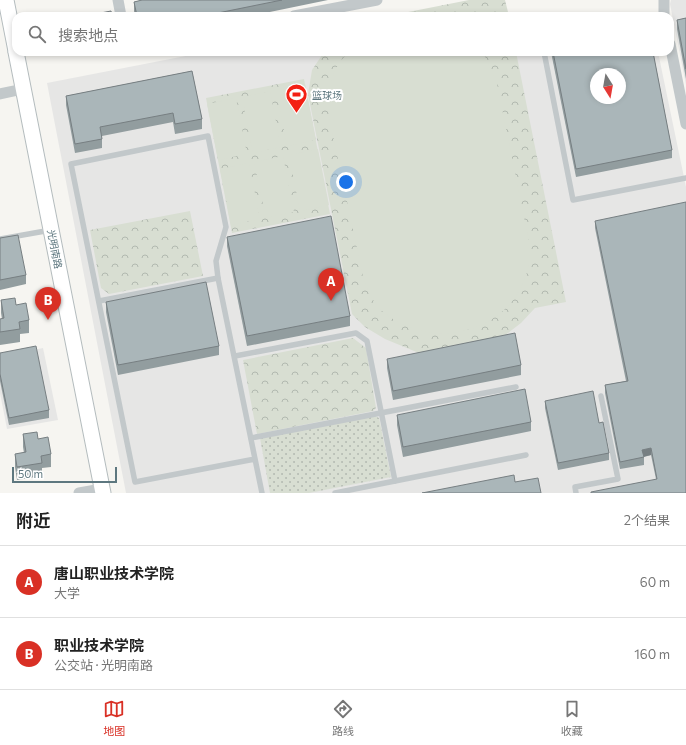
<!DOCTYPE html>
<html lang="zh">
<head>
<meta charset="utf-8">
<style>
  body { margin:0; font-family:Commissioner,"Noto Sans SC",sans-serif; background:#f2f2f2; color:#222 }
  .compass { position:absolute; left:590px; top:68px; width:36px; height:36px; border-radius:50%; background:#fff; box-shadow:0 2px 6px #0003; rotate:169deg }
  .scale { position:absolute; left:12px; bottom:10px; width:105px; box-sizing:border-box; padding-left:4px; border:2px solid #5d777f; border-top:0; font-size:11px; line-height:14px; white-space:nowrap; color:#5d777f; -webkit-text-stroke:3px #fff; paint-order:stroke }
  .you { position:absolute; left:346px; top:182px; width:14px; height:14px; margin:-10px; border:3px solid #fff; border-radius:50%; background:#1a73e8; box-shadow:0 0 0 6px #1a73e833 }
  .badge { display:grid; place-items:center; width:26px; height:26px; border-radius:50%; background:#d93025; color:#fff; font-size:13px; font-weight:700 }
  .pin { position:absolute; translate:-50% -33px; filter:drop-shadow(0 1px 2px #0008) }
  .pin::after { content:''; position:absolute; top:21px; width:14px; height:12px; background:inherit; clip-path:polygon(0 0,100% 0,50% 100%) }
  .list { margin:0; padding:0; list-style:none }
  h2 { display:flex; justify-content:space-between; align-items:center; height:52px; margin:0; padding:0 16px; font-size:17px }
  h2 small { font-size:13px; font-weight:400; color:#767676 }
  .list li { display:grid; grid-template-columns:26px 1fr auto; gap:12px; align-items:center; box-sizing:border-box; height:72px; padding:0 16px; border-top:1px solid #e0e0e0 }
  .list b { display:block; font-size:15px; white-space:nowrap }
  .list p { margin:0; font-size:13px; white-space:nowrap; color:#767676 }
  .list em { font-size:13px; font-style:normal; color:#767676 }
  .icon { flex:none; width:22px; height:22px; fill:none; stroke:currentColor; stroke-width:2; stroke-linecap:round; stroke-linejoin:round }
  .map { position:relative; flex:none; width:686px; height:493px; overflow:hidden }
  .search { position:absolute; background:#fff; box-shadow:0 2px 6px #0003; left:12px; right:12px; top:12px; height:44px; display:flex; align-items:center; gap:10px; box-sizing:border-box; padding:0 14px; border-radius:12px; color:#767676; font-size:15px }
  .sheet { height:196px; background:#fff }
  nav { display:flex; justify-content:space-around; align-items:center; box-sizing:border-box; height:56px; border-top:1px solid #e0e0e0; background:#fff; font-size:11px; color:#767676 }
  nav a { display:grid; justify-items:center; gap:2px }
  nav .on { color:#d93025 }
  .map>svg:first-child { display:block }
</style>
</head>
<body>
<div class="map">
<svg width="686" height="493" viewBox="0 0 686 493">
  <defs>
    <pattern id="grass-dots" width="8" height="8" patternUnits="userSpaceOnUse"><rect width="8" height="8" fill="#d8ded2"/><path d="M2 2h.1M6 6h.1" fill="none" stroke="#b2b9b0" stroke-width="1.8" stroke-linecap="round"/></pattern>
    <pattern id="park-crowns" width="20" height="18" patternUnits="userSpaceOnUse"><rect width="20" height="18" fill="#d8ded2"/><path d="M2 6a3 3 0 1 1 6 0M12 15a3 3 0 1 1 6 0" fill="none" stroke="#b2b9b0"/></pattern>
  </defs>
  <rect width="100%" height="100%" fill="#f6f5f1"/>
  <g fill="#e6e6e5" fill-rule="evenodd">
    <polygon points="671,0 686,0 686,85 670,4"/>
    <path d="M206,52H658L686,187V493H126L47,83ZM596,74H620V98H596Z"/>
    <polygon points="43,348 58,420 7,429 0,393 0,357"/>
  </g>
  <polygon fill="url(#grass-dots)" points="375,416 379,418 391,477 309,493 270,493 260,438"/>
  <g fill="url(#park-crowns)">
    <polygon points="469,0 505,0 509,16 388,16"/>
    <polygon points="324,52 516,52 566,302 535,308 521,323 504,336 419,353 385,339 365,327 352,314 308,94 312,70"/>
    <polygon points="304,79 330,214 232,233 206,98"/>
    <polygon points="190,211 203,276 109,294 101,288 90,230"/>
    <polygon points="353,338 366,348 376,408 373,411 257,434 243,360"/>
  </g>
  <g fill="#d8ded2">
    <path d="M349,52H483L497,84L530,247C532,325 437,360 381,310C373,302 368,291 364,281L329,117C328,93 329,70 349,52Z"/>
    <polygon points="305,84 316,140 287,146 276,90"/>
    <polygon points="270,91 281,147 253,153 242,97"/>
    <polygon points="236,98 247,154 218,160 207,104"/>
    <polygon points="318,149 329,205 300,211 289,155"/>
    <polygon points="283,156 294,212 266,218 254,162"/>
    <polygon points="249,163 260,219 231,225 220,169"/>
  </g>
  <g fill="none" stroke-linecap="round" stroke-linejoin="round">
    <defs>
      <g id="secondary">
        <polyline points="6,0 16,51"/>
        <polyline points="16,52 103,493"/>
      </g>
    </defs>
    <use href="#secondary" stroke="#b4bcbe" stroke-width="17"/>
    <g stroke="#c2c8ca" stroke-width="5.5">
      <polyline points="544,52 573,200 686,178"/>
      <polyline points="0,239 51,230"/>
      <polyline points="99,301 218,278"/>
      <polyline points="235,356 356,333 367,341 395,481 335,493"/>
      <polyline points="251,438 516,387"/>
      <polyline points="255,459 135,482 71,164 208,136 226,227 216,261 218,278 262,493"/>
      <polyline points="395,481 526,455"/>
      <polyline points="576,493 575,487 618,479 601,396"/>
    </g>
    <g stroke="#c2c8ca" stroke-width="11">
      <polyline points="118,0 121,16"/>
      <polyline points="664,0 664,16"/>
      <polyline points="294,16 377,0"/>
      <polyline points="670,44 686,124"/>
      <polyline points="0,94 23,89"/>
      <polyline points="79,493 102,489"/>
    </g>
    <use href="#secondary" stroke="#fff" stroke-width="15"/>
  </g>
  <g fill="#929d9f">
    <polygon points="142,0 328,0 250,16 135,16 134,11 134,2"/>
    <polygon points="686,18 686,79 677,29 677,20"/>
    <polygon points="69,52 85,52 69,55"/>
    <polygon points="551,52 653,52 672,150 672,158 576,177"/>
    <polygon points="192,71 202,119 202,129 175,134 173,122 102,136 102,148 75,153 66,105 66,96"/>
    <polygon points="595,221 686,493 656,479 651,455 644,457 644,465 620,469 605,393 605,385 626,381 595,228"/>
    <polygon points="227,237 350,316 350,326 247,346 227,246"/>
    <polygon points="0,238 26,275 26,284 0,290"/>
    <polygon points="1,300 16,305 29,320 29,333 20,334 20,342 0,345 0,319 2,319 1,313"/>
    <polygon points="106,302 219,346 219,355 118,375 106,312"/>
    <polygon points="0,353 49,410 49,418 9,425 0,381"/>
    <polygon points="387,359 521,365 521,375 393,400 387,368"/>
    <polygon points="545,401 599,423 609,453 609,460 558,470 545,408"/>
    <polygon points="397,415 531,422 531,431 403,457 397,425"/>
    <polygon points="23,434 38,439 51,454 51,467 42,468 42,476 17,480 15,467 15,454 24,453 23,447"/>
  </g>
  <polygon fill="#777f82" points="651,448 651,455 642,457 642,450"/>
  <g fill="#aab6b9" stroke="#777f82" fill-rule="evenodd">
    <polygon points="142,0 282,0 203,16 137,16 134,2"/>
    <polygon points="111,11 112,16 85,16"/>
    <polygon points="686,18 686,69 677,20"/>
    <path d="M553,52H653L672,150L576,169ZM596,74H620V98H596Z"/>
    <polygon points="192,71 202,119 175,124 173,113 100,127 102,139 75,144 66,96"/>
    <polygon points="686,202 686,493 591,493 591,492 657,479 651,448 642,450 644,457 620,462 605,385 628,381 595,221"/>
    <polygon points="331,216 350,316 247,336 227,237"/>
    <polygon points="18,235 26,275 0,280 0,238"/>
    <polygon points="206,282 219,346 118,365 106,302"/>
    <polygon points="15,298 16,305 26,303 29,320 19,322 20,329 0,332 0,319 4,318 1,300"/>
    <polygon points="515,333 521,365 393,391 387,359"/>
    <polygon points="36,346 49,410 9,418 0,374 0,353"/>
    <polygon points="525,389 531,422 403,447 397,415"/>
    <polygon points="593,391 599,423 603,422 609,453 558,463 545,401"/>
    <polygon points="37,432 38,439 48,437 51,454 41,456 42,463 17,467 15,454 26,452 23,434"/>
    <polygon points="514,475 515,482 538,478 541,493 422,493"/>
  </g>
  <defs>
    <symbol id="stadium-pin" viewBox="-11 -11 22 30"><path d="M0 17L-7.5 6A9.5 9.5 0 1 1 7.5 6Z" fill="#f32014" stroke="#fff"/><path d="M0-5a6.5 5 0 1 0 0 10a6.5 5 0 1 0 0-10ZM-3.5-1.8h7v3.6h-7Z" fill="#fff"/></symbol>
  </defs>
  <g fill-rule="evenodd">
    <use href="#stadium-pin" x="284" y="82" width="25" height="34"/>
  </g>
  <g text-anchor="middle" stroke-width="4" stroke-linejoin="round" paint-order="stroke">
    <g font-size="10" fill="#5d777f" stroke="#fff" text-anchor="start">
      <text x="312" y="99">篮球场</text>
    </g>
    <g font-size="10" fill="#5d777f" stroke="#fff">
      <text transform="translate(55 249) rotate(79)" y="4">光明南路</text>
    </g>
  </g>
</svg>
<svg class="compass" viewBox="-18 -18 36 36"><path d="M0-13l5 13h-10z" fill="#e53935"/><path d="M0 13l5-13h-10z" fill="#767676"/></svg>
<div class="scale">50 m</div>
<div class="you"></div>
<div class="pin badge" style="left:331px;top:301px">A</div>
<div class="pin badge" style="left:48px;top:320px">B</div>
<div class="search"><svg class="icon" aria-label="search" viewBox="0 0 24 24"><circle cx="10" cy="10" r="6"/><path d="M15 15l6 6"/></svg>搜索地点</div>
</div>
<section class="sheet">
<h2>附近<small>2个结果</small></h2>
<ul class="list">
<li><span class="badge">A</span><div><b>唐山职业技术学院</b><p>大学</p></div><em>60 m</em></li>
<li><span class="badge">B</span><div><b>职业技术学院</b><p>公交站 · 光明南路</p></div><em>160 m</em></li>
</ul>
</section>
<nav>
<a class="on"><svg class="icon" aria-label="map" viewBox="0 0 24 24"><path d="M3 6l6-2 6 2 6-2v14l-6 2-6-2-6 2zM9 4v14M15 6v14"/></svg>地图</a>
<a><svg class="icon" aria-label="directions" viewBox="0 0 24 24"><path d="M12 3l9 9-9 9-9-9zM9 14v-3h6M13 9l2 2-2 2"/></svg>路线</a>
<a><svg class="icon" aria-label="saved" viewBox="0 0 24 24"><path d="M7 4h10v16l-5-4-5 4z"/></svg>收藏</a>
</nav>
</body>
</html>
